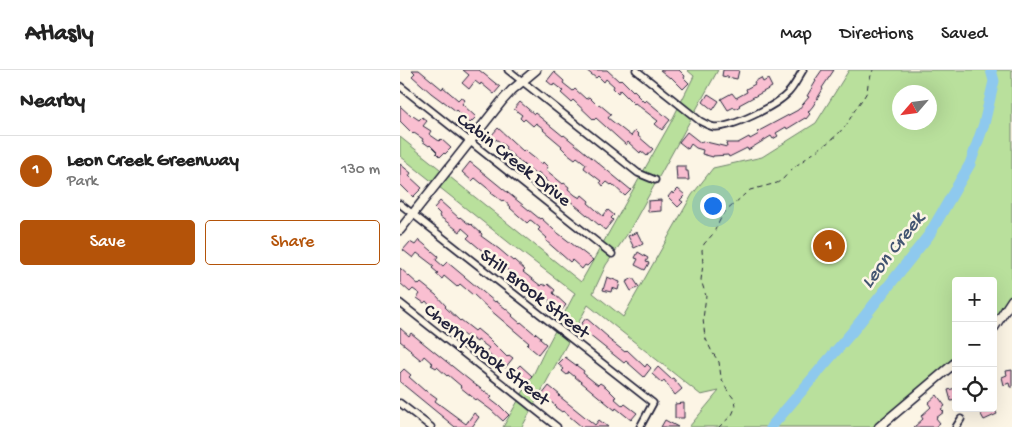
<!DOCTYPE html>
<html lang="en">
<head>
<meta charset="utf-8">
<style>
  body { margin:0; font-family:"Gochi Hand",sans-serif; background:#f6f6f6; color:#222 }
  .controls { position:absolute; right:15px; bottom:15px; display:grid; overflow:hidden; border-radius:5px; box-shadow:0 5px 20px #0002 }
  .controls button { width:45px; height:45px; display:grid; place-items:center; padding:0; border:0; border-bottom:1px solid #e0e0e0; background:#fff; color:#222; font:25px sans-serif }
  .compass { position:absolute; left:492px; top:15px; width:45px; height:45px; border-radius:50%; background:#fff; box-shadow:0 5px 20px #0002; rotate:242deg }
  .you { position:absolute; left:312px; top:135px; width:18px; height:18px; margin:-12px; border:4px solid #fff; border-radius:50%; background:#1a73e8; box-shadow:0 0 0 8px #1a73e833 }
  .badge { display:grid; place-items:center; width:32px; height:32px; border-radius:50%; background:#b45309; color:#fff; font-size:16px; font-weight:700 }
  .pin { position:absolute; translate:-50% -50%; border:2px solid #fff; box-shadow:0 1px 5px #0006 }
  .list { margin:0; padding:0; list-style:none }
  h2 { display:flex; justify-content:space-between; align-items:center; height:65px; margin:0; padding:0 20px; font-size:21px }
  h2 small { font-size:16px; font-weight:400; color:#767676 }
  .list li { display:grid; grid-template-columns:32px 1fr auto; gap:15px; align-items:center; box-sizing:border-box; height:70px; padding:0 20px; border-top:1px solid #e0e0e0 }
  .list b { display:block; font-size:19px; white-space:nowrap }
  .list p { margin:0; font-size:16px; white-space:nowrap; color:#767676 }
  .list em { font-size:16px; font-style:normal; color:#767676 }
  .actions { display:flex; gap:10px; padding:15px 20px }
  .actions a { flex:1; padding:11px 0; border:1px solid #b45309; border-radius:5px; text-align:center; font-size:18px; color:#b45309 }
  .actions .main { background:#b45309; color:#fff }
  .icon { flex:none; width:28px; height:28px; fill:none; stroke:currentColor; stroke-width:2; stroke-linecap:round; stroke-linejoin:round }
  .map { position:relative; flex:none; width:612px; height:357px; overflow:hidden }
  header { display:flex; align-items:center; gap:30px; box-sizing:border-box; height:70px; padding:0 25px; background:#fff; border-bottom:1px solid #e0e0e0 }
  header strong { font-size:24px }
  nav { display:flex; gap:28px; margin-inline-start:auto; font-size:18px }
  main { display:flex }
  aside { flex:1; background:#fff }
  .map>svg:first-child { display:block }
</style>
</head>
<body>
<header>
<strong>Atlasly</strong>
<nav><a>Map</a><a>Directions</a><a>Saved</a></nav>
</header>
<main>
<aside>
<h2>Nearby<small></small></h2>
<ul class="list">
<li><span class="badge">1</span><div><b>Leon Creek Greenway</b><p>Park</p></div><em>130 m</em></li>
</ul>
<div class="actions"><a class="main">Save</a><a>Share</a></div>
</aside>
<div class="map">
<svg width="612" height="357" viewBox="0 0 612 357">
  <rect width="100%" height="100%" fill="#fcf5e5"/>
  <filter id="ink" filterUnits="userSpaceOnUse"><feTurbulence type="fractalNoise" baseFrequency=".02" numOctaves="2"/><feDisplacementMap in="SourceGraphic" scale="10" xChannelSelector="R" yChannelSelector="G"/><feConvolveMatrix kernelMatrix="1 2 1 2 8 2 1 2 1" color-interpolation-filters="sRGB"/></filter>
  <g filter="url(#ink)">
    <path fill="#b9e09c" stroke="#6e816c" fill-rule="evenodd" d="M287,0H318L228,163L206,195L193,223L223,247L292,125L313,98L362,87L416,53L449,0H612V223L593,251V211H556V287L474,357H289L319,321L301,325L188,235L122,357H103L134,303L147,276L175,223L112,175L0,86V67L181,212L270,54L294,6ZM500,22H530V52H500Z"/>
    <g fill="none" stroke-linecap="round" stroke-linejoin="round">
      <polyline stroke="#8ec9ee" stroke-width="11" points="371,357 452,262 529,165 570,94 584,54 594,11 591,0"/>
    </g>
    <g fill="#f9bfd1" stroke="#22223b">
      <polygon points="12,0 19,0 42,19 43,17 58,30 61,27 65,30 62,34 76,47 70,53 56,40 56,41 43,31 43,32 31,23 12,6 15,3"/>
      <polygon points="63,0 79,0 100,17 94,24 81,13 80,15 75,11 69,19 62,13 69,5"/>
      <polygon points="186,0 207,0 219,11 221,9 233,21 234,20 238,24 237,25 244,32 246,30 270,50 262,60 255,54 258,51 235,33 234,34 220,20 218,23 213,18 214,16 206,9 204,12 198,6 196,8"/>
      <polygon points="260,0 279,0 285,6 284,8 289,13 283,19 271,7 270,8"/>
      <polygon points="323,0 339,0 337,9 322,6"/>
      <polygon points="422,0 434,0 422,18 423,19 413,36 408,42 410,44 406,49 405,48 387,59 386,57 376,63 378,66 373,69 371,66 348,80 347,78 329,87 328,85 313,86 313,87 302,84 303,80 296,78 291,74 288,79 279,72 287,62 301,73 302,71 327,77 326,73 338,73 349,67 350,69 359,64 357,62 398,40 409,27 407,26 416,11 415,10"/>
      <polygon points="154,2 164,11 163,13 173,21 175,19 186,29 189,27 198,36 199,34 211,44 208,48 231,66 235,61 239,65 238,66 253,79 247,86 241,81 240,83 228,72 226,75 196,48 194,50 173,30 171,32 161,23 163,21 154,14 153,16 147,11"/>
      <polygon points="361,8 363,12 368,9 372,17 339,35 340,36 335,39 334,37 328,40 321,29 332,23 336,28 347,22 346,19 355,14 354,12"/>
      <polygon points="308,24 319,31 313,40 303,32"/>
      <polygon points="120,32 134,44 135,43 163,66 164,65 231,120 225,126 212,114 211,115 207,112 203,116 200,112 201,111 184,98 186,94 177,87 175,89 167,83 161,77 162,76 143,60 144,59 136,53 133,56 125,49 123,51 120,48 122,45 114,39"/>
      <polygon points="0,36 12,47 13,46 19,50 22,47 27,51 23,56 31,61 29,64 39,71 41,69 51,78 45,84 44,83 40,87 36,83 37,82 30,75 29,76 22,71 23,69 14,63 13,64 0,51"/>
      <polygon points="98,58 123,81 124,80 142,94 143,92 148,97 146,100 163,114 164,113 169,117 168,119 175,125 180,128 182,125 189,131 188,133 203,146 208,140 214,145 211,148 213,150 205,160 145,110 146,109 138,102 136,105 105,79 106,77 96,69 95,71 90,67"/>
      <polygon points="70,92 140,149 141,148 154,160 193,190 187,196 185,195 182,199 172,190 170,192 145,170 147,168 138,160 140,158 132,151 130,150 127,153 110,138 111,137 103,130 102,131 91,123 92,122 75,108 72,111 62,102"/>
      <polygon points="0,94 11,103 9,106 22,118 13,127 0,114"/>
      <polygon points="276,96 286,96 286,101 288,101 289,110 277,110"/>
      <polygon points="278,119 285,125 280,130 283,132 278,137 268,127 272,122 273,124"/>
      <polygon points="261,130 261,141 248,142 248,131"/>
      <polygon points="40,131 59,148 60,147 70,155 71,154 82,164 81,166 99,179 113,191 114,190 125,200 123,202 141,216 143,214 146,216 148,214 155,220 153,223 166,235 160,242 149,233 150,231 143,224 141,227 118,208 115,211 110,206 112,204 106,199 107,198 98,190 96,192 67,168 70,165 62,158 60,162 39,146 40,144 34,138"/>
      <polygon points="237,162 243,174 234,178 228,166"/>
      <polygon points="19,170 38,186 36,190 43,196 47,192 95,232 96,231 105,238 113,245 112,246 120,253 121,252 135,264 136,263 141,267 140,269 146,274 138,284 127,275 129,273 89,239 73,224 73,225 60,214 57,217 44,206 42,209 36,204 38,203 32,198 34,196 17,183 13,188 3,180 10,172 15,175"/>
      <polygon points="238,182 248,188 246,192 249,193 245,200 235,195 238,189 235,188"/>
      <polygon points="0,198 19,215 21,213 36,225 46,236 45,237 60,251 61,250 75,261 77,259 89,269 107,287 109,285 113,288 105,298 95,289 94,290 86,281 89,278 78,270 77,272 67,265 66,267 38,243 37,244 26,231 24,233 17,228 20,224 13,219 10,222 0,213"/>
      <polygon points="207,207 220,212 218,220 212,218 211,222 203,220"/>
      <polygon points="233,208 239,217 231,221 226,212"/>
      <polygon points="186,248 208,267 207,268 225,282 227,280 245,297 247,294 251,298 244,307 226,291 224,293 179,257"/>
      <polygon points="0,258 9,266 11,263 73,313 92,327 90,329 99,336 99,335 109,345 103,351 91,340 76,329 76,330 60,317 61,316 48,305 47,306 37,297 36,298 31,295 33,294 24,286 21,290 10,281 11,280 0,271"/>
      <polygon points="165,287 184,301 183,303 194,312 198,315 200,313 206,317 216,327 214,328 223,336 225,334 237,343 231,350 216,338 215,340 169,302 167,305 162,301 164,299 158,294"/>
      <polygon points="120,295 132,306 126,313 128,315 124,320 120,316 123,312 112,303"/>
      <polygon points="258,297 271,309 273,308 282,319 275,325 264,310 262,313 252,304"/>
      <polygon points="4,299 11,305 9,307 25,321 26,320 37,328 35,331 66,354 74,343 79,347 72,357 55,357 0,312 0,303"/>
      <polygon points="612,300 612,317 610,317 609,313 604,315 602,307 607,305 606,301"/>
      <polygon points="149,316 160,325 159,326 195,355 199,350 208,357 182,357 163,341 162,342 155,337 156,336 142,325"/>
      <polygon points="556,318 556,330 551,331 548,320"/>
      <polygon points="537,325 545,336 541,339 544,342 536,348 540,353 535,357 514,357 523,349 521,346 531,337 528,333"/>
      <polygon points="284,333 284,348 275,348 275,334"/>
      <polygon points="584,338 594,338 597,344 584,350 579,341"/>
      <polygon points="265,350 278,357 261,357"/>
    </g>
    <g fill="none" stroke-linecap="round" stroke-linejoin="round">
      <defs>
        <g id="minor">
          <polyline points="108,0 238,103 255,110"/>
          <path d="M236,0L300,51C304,53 309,56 314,57C332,58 376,36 388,23C394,17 398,8 403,0"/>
          <polyline points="0,16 212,184"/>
          <polyline points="0,134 253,333 240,357"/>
          <polyline points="0,233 157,357"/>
          <polyline points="0,333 31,357"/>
          <polyline points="556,357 561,349"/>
        </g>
        <g id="tertiary">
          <polyline points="0,160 102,31 112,20 136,0"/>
          <polyline points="593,259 612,230"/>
          <polyline points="479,357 556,292"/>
        </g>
      </defs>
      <use href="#minor" stroke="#22223b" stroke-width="9"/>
      <use href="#tertiary" stroke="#22223b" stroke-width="11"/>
      <polyline stroke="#22223b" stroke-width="1" stroke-dasharray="5 4" stroke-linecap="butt" points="319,357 332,345 336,336 335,330 327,320 321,307 319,292 312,282 305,267 303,249 306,226 301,210 303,194 302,180 304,174 313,164 323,144 345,124 350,120 377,113 382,110 393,98 430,71 438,64 447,54 456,38 464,27 467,22 468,14 473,0"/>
      <use href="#minor" stroke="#fcf5e5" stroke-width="5.5"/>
      <use href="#tertiary" stroke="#fcf5e5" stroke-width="8"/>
    </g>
  </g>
  <g text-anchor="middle" stroke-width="5" stroke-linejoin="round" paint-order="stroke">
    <g font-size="19" fill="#22223b" stroke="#fcf5e5">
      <text transform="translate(115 88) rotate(38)" y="7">Cabin Creek Drive</text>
      <text transform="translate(136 222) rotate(38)" y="7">Still Brook Street</text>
      <text transform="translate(88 283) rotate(38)" y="7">Cherrybrook Street</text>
    </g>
    <g font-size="20" font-style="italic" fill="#425471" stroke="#fcf5e5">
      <text transform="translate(491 179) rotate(-52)" y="7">Leon Creek</text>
    </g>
  </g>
</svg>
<div class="controls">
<button>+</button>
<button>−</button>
<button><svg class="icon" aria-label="locate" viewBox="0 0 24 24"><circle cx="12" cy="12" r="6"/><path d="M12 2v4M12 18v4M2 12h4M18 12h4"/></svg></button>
</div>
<svg class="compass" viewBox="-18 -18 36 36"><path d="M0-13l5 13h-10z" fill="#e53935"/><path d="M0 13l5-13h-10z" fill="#767676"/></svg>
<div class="you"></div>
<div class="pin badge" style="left:429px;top:176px">1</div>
</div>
</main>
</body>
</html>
